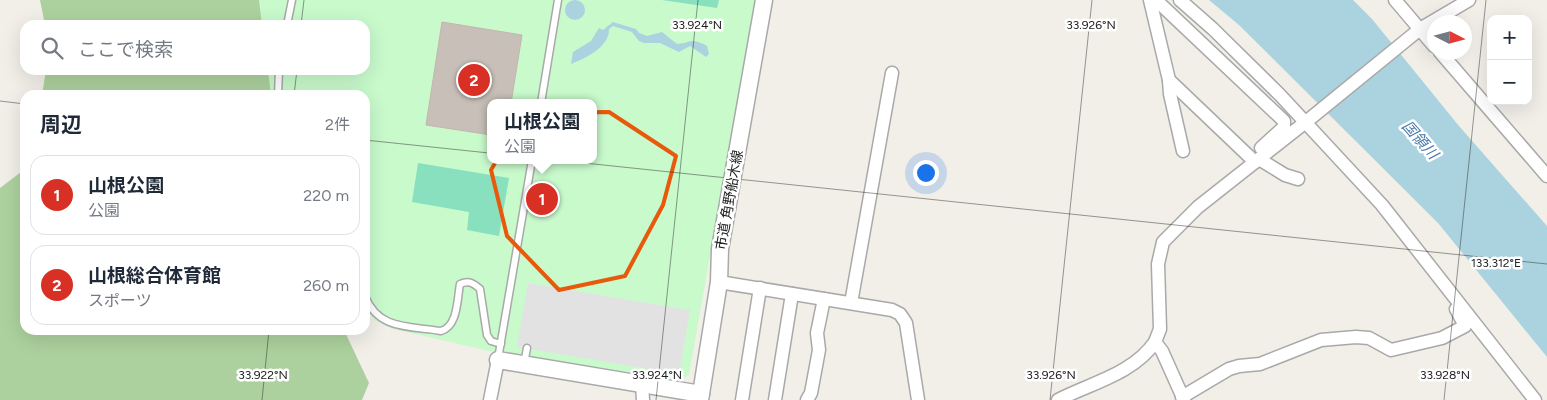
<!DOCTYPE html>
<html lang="ja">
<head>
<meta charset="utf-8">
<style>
  body { margin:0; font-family:Figtree,"Noto Sans JP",sans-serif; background:#f6f6f7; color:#1f2937 }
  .controls { position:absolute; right:15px; top:15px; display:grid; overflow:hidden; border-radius:10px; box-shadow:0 5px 20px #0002 }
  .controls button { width:45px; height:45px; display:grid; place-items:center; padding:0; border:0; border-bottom:1px solid #e0e1e3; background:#fff; color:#1f2937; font:25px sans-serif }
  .compass { position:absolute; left:1427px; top:15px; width:45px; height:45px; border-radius:50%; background:#fff; box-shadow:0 5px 20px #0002; rotate:96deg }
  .you { position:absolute; left:925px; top:172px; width:18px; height:18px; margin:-12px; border:4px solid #fff; border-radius:50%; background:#1a73e8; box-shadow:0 0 0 8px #1a73e833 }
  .badge { display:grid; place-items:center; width:32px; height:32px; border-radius:50%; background:#d93025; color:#fff; font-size:16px; font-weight:700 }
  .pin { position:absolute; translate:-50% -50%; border:2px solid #fff; box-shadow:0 1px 5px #0006 }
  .popup { position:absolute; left:487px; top:99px; width:110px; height:65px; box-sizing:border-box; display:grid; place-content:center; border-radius:10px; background:#fff; filter:drop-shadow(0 1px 4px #0005); font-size:16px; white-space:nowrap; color:#747a83 }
  .popup b { font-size:19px; color:#1f2937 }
  .popup::after { content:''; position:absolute; left:50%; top:100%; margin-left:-10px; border:10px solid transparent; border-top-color:#fff }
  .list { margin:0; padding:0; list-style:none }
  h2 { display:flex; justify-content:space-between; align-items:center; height:65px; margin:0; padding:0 20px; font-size:21px }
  h2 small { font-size:16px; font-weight:400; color:#747a83 }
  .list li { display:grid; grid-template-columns:32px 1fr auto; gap:15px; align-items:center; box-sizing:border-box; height:80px; margin:0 10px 10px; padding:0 10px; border:1px solid #e0e1e3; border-radius:15px }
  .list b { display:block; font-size:19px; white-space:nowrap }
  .list p { margin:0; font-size:16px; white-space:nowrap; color:#747a83 }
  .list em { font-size:16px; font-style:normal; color:#747a83 }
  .icon { flex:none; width:28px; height:28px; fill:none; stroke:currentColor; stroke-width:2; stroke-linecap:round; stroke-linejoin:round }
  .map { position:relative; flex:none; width:1547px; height:400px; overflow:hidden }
  .search { position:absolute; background:#fff; box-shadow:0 5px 20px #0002; left:20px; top:20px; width:350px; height:55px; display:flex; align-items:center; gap:12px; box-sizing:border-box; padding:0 18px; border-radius:15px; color:#747a83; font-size:19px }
  .panel { position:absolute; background:#fff; box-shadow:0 5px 20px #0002; left:20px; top:90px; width:350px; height:245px; border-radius:15px }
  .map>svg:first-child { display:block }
</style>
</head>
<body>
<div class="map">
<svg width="1547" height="400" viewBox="0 0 1547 400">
  <rect width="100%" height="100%" fill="#f2efe9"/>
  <g fill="#add19e">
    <polygon points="40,0 323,0 319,25 45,25"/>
    <polygon points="46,70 311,70 310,95 42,95"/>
    <polygon points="25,169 25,330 344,330 369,383 362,400 0,400 0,188"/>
  </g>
  <path fill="#c8facc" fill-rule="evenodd" d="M259,0H755L689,375L675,383L494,352L393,329L374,320L365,304V95H271L268,70H365V25H262ZM491,103H593V160H491Z"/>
  <g fill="#88e0be">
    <polygon points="662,0 719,0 717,8"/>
    <polygon points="418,163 509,178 499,236 467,230 469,212 412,202"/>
  </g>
  <polygon fill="#e2e2e2" points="528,283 690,310 679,374 517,347"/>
  <g fill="#aad3df">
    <circle cx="575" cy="10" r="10"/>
    <polygon points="1209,0 1353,0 1372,19 1459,126 1547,226 1547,357 1438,223 1239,25"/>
    <path d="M613,22L636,29L639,33L647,36L662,32L677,44C693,43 689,37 707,46L709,54L706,57L690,46L679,52L660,43H644L639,41L632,32L613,26L609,29C610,47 584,59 571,64L573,52L591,41L599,28L603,30Z"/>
  </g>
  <polygon fill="#c7bfb8" stroke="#c4b6ab" points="442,22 522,35 511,103 491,103 491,135 426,125"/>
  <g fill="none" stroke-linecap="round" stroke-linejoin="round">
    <defs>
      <g id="service">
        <polyline points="287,25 292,0"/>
        <polyline points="278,95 279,70"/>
        <polyline points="541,103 558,0"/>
        <path d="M365,296C378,330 409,326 441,331C458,326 457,300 460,284C469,280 473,283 480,289L487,335L491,341L501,344"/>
        <polyline points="498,359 532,160"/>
        <polyline points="524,364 527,348"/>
      </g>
      <g id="minor">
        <polyline points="1150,0 1169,80 1255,162"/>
        <polyline points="1156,0 1284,121 1284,127 1261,148"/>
        <polyline points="1180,0 1213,29 1280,95 1382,205 1535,400"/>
        <polyline points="1395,0 1434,46"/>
        <polyline points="1440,52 1547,176"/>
        <polyline points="1169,80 1170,94 1183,151"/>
        <polyline points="1259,159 1285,175 1298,179"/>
        <polyline points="719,282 892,310 900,314 906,323 918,400"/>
        <polyline points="851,303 892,73"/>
        <polyline points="642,384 643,400"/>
        <polyline points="1182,397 1229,369 1239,366 1260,364 1321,340 1356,337 1369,338 1391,350 1442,338 1465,326 1456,309"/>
        <polyline points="490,400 498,360"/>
        <polyline points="742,400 760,288"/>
        <polyline points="775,400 792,294"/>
        <polyline points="807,400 811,393 819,350 817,333 824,299"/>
        <path d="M1058,400C1091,383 1133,374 1155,342"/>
        <polyline points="1184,400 1162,351 1155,342 1160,329 1158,264 1163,242 1198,207 1312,117 1420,29 1469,0"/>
      </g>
      <g id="tertiary">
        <polyline points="498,360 701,394"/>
        <polyline points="700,400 719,282 720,249 764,0"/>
      </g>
    </defs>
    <use href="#service" stroke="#a9a9a9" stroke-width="9"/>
    <use href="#minor" stroke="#a9a9a9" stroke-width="15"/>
    <use href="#tertiary" stroke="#a9a9a9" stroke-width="19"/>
    <use href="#service" stroke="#fff" stroke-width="6"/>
    <use href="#minor" stroke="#fff" stroke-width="12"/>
    <use href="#tertiary" stroke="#fff" stroke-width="16"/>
  </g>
  <path fill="none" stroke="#e8590c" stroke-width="4" stroke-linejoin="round" d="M609,112L676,156L663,205L625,276L559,290L507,236L491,170L524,113Z"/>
  <path fill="none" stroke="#222" stroke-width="1" stroke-opacity="0.45" d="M301,25L304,0M294,95L297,70M0,101L25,104M365,140L1547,264M262,400L269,330M656,400L698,0M1050,400L1092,0M1444,400L1486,0"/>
  <g text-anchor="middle" stroke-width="5" stroke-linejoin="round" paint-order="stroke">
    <g font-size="14" fill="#222" stroke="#fff">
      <text transform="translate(729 200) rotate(-80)" y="5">市道 角野船木線</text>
    </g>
    <g font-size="15" font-style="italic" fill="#4a7aab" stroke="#fff">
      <text transform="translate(1420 140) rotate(48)" y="5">国領川</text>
    </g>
  </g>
  <g font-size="12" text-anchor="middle" fill="#222" stroke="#fff" stroke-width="5" stroke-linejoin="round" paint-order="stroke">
    <text x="697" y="29">33.924°N</text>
    <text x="1091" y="29">33.926°N</text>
    <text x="1496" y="267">133.312°E</text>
    <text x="263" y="379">33.922°N</text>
    <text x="657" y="379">33.924°N</text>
    <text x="1051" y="379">33.926°N</text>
    <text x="1445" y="379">33.928°N</text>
  </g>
</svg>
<div class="controls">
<button>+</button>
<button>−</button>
</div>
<svg class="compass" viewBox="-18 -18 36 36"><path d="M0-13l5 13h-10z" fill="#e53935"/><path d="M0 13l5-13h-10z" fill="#747a83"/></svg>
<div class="you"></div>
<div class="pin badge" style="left:542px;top:199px">1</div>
<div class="popup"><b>山根公園</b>公園</div>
<div class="pin badge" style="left:474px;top:80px">2</div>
<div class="search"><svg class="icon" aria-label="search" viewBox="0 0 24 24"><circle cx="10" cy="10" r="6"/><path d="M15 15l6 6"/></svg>ここで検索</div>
<section class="panel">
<h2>周辺<small>2件</small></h2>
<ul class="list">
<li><span class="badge">1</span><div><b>山根公園</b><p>公園</p></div><em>220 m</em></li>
<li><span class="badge">2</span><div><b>山根総合体育館</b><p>スポーツ</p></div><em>260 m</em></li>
</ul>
</section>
</div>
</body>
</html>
